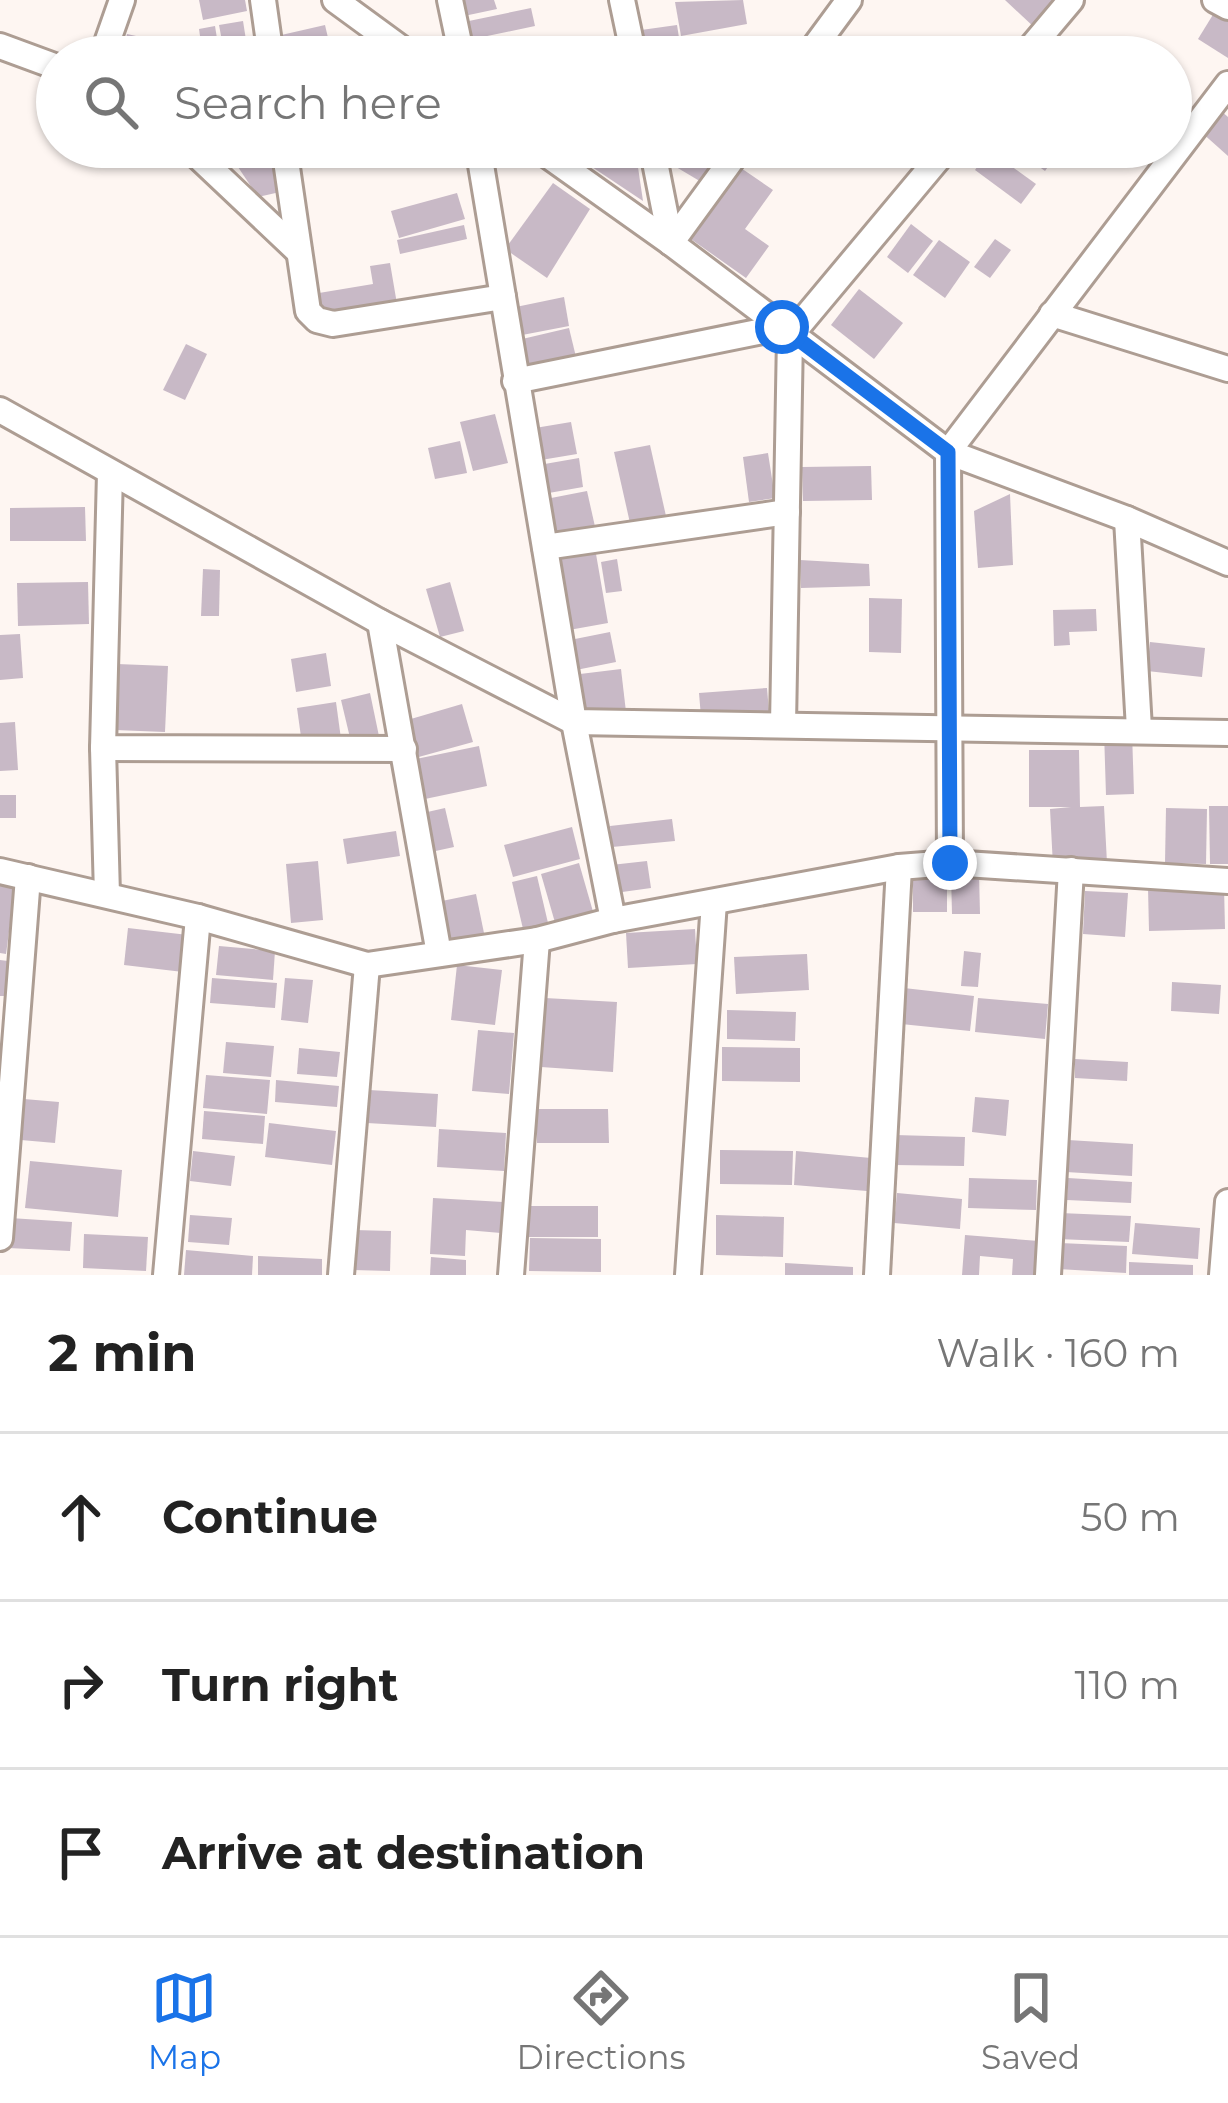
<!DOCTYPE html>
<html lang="en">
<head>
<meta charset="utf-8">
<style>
  body { margin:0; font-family:Montserrat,sans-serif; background:#f6f6f6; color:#222 }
  .stop { position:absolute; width:36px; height:36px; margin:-27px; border:9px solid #1a73e8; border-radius:50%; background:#fff }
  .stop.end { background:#1a73e8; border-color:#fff; box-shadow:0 3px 12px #0008 }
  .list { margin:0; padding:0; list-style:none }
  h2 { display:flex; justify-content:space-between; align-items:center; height:156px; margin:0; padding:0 48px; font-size:51px }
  h2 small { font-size:39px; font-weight:400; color:#767676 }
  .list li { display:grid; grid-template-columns:78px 1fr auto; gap:36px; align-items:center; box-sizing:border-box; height:168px; padding:0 48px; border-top:3px solid #e0e0e0 }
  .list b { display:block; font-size:45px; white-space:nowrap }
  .list em { font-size:39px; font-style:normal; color:#767676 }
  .icon { flex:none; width:66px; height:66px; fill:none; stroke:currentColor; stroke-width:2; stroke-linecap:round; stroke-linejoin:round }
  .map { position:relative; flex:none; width:1228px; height:1275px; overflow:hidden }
  .search { position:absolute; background:#fff; box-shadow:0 3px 9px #0004; left:36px; right:36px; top:36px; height:132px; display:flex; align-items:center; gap:30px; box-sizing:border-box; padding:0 42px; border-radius:66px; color:#767676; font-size:45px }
  .sheet { height:660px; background:#fff }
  nav { display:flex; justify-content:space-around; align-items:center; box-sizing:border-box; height:168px; border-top:3px solid #e0e0e0; background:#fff; font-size:33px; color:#767676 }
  nav a { display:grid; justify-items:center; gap:6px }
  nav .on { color:#1a73e8 }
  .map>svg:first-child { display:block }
</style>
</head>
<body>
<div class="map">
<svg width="1228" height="1275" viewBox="0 0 1228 1275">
  <rect width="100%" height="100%" fill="#fef6f2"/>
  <g fill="#c8b9c6">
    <polygon points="199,0 245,0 247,11 203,20"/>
    <polygon points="460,0 494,0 497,9 464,16"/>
    <polygon points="743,0 747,24 681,36 675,2"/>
    <polygon points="1005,0 1061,0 1035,28"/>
    <polygon points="531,8 535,26 468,40 464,22"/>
    <polygon points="1214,13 1228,22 1228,58 1198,39"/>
    <polygon points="243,21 248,53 225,57 219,25"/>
    <polygon points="325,25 329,42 339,40 342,52 321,57 282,57 277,36"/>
    <polygon points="677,25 682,57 639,57 634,31"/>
    <polygon points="215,26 220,57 203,57 199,29"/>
    <polygon points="127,34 168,43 165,57 122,57"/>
    <polygon points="1220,110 1228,117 1228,156 1200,131"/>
    <polygon points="562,147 635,147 643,201"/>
    <polygon points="664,147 713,147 722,152 703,183 666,161"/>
    <polygon points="1012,147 1044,147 1056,156 1045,171"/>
    <polygon points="989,150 1036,184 1021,204 975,170"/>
    <polygon points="272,159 280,192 258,197 238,167"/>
    <polygon points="738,166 773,190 745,229 769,246 746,278 688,237"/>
    <polygon points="553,183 590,209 547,278 505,249"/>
    <polygon points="457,193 465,219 399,238 391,211"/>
    <polygon points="911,224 933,241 908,273 887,257"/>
    <polygon points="464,225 467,239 400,254 397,240"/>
    <polygon points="995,239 1011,250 990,278 974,267"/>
    <polygon points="939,240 970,262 945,298 913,275"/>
    <polygon points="390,263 397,304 324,316 319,293 373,284 370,266"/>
    <polygon points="859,289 903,323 874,359 831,325"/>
    <polygon points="564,297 569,326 517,336 511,308"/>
    <polygon points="569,328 576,357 524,368 518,340"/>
    <polygon points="186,344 207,354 185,400 163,390"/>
    <polygon points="495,414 508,463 473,471 460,422"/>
    <polygon points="571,422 577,454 541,460 535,428"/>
    <polygon points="460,441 467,473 435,479 428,448"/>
    <polygon points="650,445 666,516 630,523 614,452"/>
    <polygon points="768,453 775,498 749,502 743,457"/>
    <polygon points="579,458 583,487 543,494 539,465"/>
    <polygon points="871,466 872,500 803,501 802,467"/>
    <polygon points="587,491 596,531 555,540 546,499"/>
    <polygon points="1010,494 1013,565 978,568 974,511"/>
    <polygon points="85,507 86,541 10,541 10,508"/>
    <polygon points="578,553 578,556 596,554 608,623 569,630 555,557"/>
    <polygon points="617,559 622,591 606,593 601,562"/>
    <polygon points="800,560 869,564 870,586 801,588"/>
    <polygon points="203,569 220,570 219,616 201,616"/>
    <polygon points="88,582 89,624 18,626 17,583"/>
    <polygon points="450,582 464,631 440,637 426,589"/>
    <polygon points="869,598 902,599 901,653 869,652"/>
    <polygon points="1096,609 1097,631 1069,632 1070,645 1054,646 1053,610"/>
    <polygon points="610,632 616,662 576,670 570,640"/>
    <polygon points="20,634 23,678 0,680 0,635"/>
    <polygon points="1150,642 1205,648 1202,677 1147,671"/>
    <polygon points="326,653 331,686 296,692 291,659"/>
    <polygon points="117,664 168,666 165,732 115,730"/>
    <polygon points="621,669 626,712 586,717 580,674"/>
    <polygon points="767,688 769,712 701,717 699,693"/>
    <polygon points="370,693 380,741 351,742 341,700"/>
    <polygon points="336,702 341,739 302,744 297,708"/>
    <polygon points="462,704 473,742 415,758 404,721"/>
    <polygon points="15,722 18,770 0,771 0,723"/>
    <polygon points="1104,732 1132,732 1134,794 1106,795"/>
    <polygon points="479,746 487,786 425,799 416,759"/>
    <polygon points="1029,750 1079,750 1080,807 1104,806 1107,863 1053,866 1050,809 1071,807 1029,807"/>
    <rect x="0" y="795" width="16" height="23"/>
    <polygon points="1209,806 1228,806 1228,864 1210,864"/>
    <polygon points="445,808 454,847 431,852 423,813"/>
    <polygon points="1166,808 1207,809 1206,864 1165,863"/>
    <polygon points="672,819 675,841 612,847 610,826"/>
    <polygon points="572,827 580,859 513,877 504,845"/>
    <polygon points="396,831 400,856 347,864 343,839"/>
    <polygon points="318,861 323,920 291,923 286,864"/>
    <polygon points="647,861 651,888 615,893 611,865"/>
    <polygon points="579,863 594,915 556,926 541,874"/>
    <rect x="913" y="870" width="34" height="42"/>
    <polygon points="951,873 979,873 980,914 952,914"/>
    <polygon points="537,876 548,923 523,929 512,882"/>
    <polygon points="0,878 16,880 6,954 0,953"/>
    <polygon points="1224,886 1225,929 1149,931 1148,888"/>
    <polygon points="1085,891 1128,893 1125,937 1083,934"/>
    <polygon points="476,894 485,938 446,946 437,902"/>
    <polygon points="128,928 188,935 183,972 124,965"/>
    <polygon points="695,929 697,964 628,968 626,933"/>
    <polygon points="219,946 275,951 273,980 216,975"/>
    <polygon points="964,951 981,953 978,987 961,986"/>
    <polygon points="807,954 809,990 736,994 734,957"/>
    <polygon points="0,960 8,961 5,996 0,996"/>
    <polygon points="457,965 502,970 495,1025 451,1020"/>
    <polygon points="212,978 277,983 275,1008 210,1003"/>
    <polygon points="285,978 313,980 308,1023 281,1020"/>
    <polygon points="1172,982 1221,985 1219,1014 1171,1011"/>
    <polygon points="904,988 974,996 970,1031 901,1024"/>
    <polygon points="545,998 617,1002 613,1072 541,1067"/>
    <polygon points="978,998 1048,1004 1045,1039 975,1032"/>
    <polygon points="727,1010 796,1012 795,1041 727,1039"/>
    <polygon points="478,1030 514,1033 509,1094 472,1091"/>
    <polygon points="226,1042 274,1046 271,1077 223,1073"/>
    <polygon points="722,1047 800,1048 800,1082 722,1081"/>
    <polygon points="299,1048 340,1052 337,1077 297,1074"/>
    <polygon points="1075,1059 1128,1062 1127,1081 1075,1078"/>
    <polygon points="206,1075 270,1080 267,1114 203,1108"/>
    <polygon points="276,1080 339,1086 337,1107 275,1102"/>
    <polygon points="369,1090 438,1094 436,1127 367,1123"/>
    <polygon points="975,1097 1009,1100 1006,1136 972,1132"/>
    <polygon points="24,1099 59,1102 55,1143 21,1140"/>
    <polygon points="536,1109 608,1109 609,1143 537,1143"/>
    <polygon points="204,1111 265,1116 263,1144 202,1139"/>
    <polygon points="269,1123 336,1131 332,1165 265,1157"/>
    <polygon points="439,1129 506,1133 504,1171 437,1167"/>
    <polygon points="895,1135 965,1137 964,1166 894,1165"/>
    <polygon points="1068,1140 1133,1144 1132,1176 1066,1172"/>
    <polygon points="720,1150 793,1151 792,1185 720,1184"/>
    <polygon points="193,1151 235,1156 231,1186 190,1181"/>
    <polygon points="796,1151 871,1158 867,1191 794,1185"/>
    <polygon points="30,1161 122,1170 118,1217 25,1208"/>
    <polygon points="969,1178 1037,1180 1036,1210 968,1208"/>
    <polygon points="1068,1178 1132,1182 1131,1203 1067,1200"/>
    <polygon points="897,1193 962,1199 960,1229 894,1223"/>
    <polygon points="433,1198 503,1202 501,1233 466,1230 465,1256 430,1254"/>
    <rect x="529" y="1206" width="69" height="31"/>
    <polygon points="1060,1213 1131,1216 1129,1242 1058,1239"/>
    <polygon points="190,1215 232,1218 229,1245 188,1242"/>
    <polygon points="716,1215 784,1217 783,1257 716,1255"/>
    <polygon points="10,1218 72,1222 70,1251 8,1248"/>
    <polygon points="1135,1223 1200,1228 1198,1259 1132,1254"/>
    <polygon points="354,1230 391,1231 390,1271 353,1270"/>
    <polygon points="84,1234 148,1237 146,1271 83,1268"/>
    <polygon points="965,1235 1039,1241 1036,1275 1012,1275 1013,1259 980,1256 979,1275 962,1275"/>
    <polygon points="530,1238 601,1239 601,1272 529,1271"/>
    <polygon points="1060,1243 1127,1246 1126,1273 1058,1269"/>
    <polygon points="186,1250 253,1256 252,1275 184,1275"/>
    <polygon points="258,1256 322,1259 322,1275 258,1275"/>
    <polygon points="431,1257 466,1260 466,1275 430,1275"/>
    <polygon points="1129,1262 1193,1265 1193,1275 1129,1275"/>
    <polygon points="785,1263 853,1267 853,1275 785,1275"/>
  </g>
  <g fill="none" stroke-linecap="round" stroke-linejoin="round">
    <defs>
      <g id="minor">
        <polyline points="263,0 271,57"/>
        <polyline points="335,0 413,57"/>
        <polyline points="450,0 462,57"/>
        <polyline points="622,0 634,57"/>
        <polyline points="1215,0 1228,7"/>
        <polyline points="0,46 57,67"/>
        <polyline points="102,57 122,0"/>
        <polyline points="807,57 849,0"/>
        <polyline points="1023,57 1071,0"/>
        <polyline points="188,147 299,252"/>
        <polyline points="284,147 308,311 317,320 333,324 503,297"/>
        <polyline points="478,147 574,722 613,920"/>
        <polyline points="536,147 671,243 948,452 1127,519 1228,563"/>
        <polyline points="652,147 671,243"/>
        <polyline points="671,243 741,147"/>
        <polyline points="1052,314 1228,369"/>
        <polyline points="515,381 782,327"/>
        <polyline points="0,410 380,622 574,722 1228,733"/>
        <polyline points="110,473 103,748 404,749"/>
        <polyline points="1127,519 1139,729"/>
        <polyline points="545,547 787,512"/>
        <polyline points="380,622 439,954"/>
        <polyline points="783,725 790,336 948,147"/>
        <polyline points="103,748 107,895"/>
        <polyline points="950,863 948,452 1228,84"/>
        <polyline points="0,871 198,917 367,965 537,940 613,920 899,867 950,863 1228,881"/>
        <polyline points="0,1238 28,877"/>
        <polyline points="166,1275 198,917"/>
        <polyline points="341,1275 367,965"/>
        <polyline points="511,1275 537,940"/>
        <polyline points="688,1275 714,902"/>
        <polyline points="877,1275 899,867"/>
        <polyline points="1048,1275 1071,870"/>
        <polyline points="1222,1275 1228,1202"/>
      </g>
    </defs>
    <use href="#minor" stroke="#ad9d93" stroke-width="30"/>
    <use href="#minor" stroke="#fff" stroke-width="24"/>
  </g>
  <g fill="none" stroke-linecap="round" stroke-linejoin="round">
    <polyline stroke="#1a73e8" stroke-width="15" points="782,327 948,452 950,863"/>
  </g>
</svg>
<div class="stop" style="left:782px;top:327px"></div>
<div class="stop end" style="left:950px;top:863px"></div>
<div class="search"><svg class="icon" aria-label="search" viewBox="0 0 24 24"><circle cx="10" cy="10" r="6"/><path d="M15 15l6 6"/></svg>Search here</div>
</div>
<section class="sheet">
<h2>2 min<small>Walk · 160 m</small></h2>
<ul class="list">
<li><svg class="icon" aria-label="ahead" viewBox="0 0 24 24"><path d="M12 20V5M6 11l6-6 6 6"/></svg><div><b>Continue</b></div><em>50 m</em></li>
<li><svg class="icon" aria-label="right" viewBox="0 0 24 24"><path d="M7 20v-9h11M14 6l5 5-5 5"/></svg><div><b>Turn right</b></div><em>110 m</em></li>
<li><svg class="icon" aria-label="arrive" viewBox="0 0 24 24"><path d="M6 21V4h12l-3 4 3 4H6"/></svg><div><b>Arrive at destination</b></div></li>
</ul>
</section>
<nav>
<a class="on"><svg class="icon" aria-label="map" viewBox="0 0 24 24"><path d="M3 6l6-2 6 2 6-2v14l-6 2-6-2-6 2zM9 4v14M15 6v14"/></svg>Map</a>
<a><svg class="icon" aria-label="directions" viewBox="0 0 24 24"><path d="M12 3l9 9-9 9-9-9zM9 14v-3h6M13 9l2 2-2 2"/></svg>Directions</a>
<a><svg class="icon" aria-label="saved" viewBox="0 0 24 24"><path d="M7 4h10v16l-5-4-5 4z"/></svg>Saved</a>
</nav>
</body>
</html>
